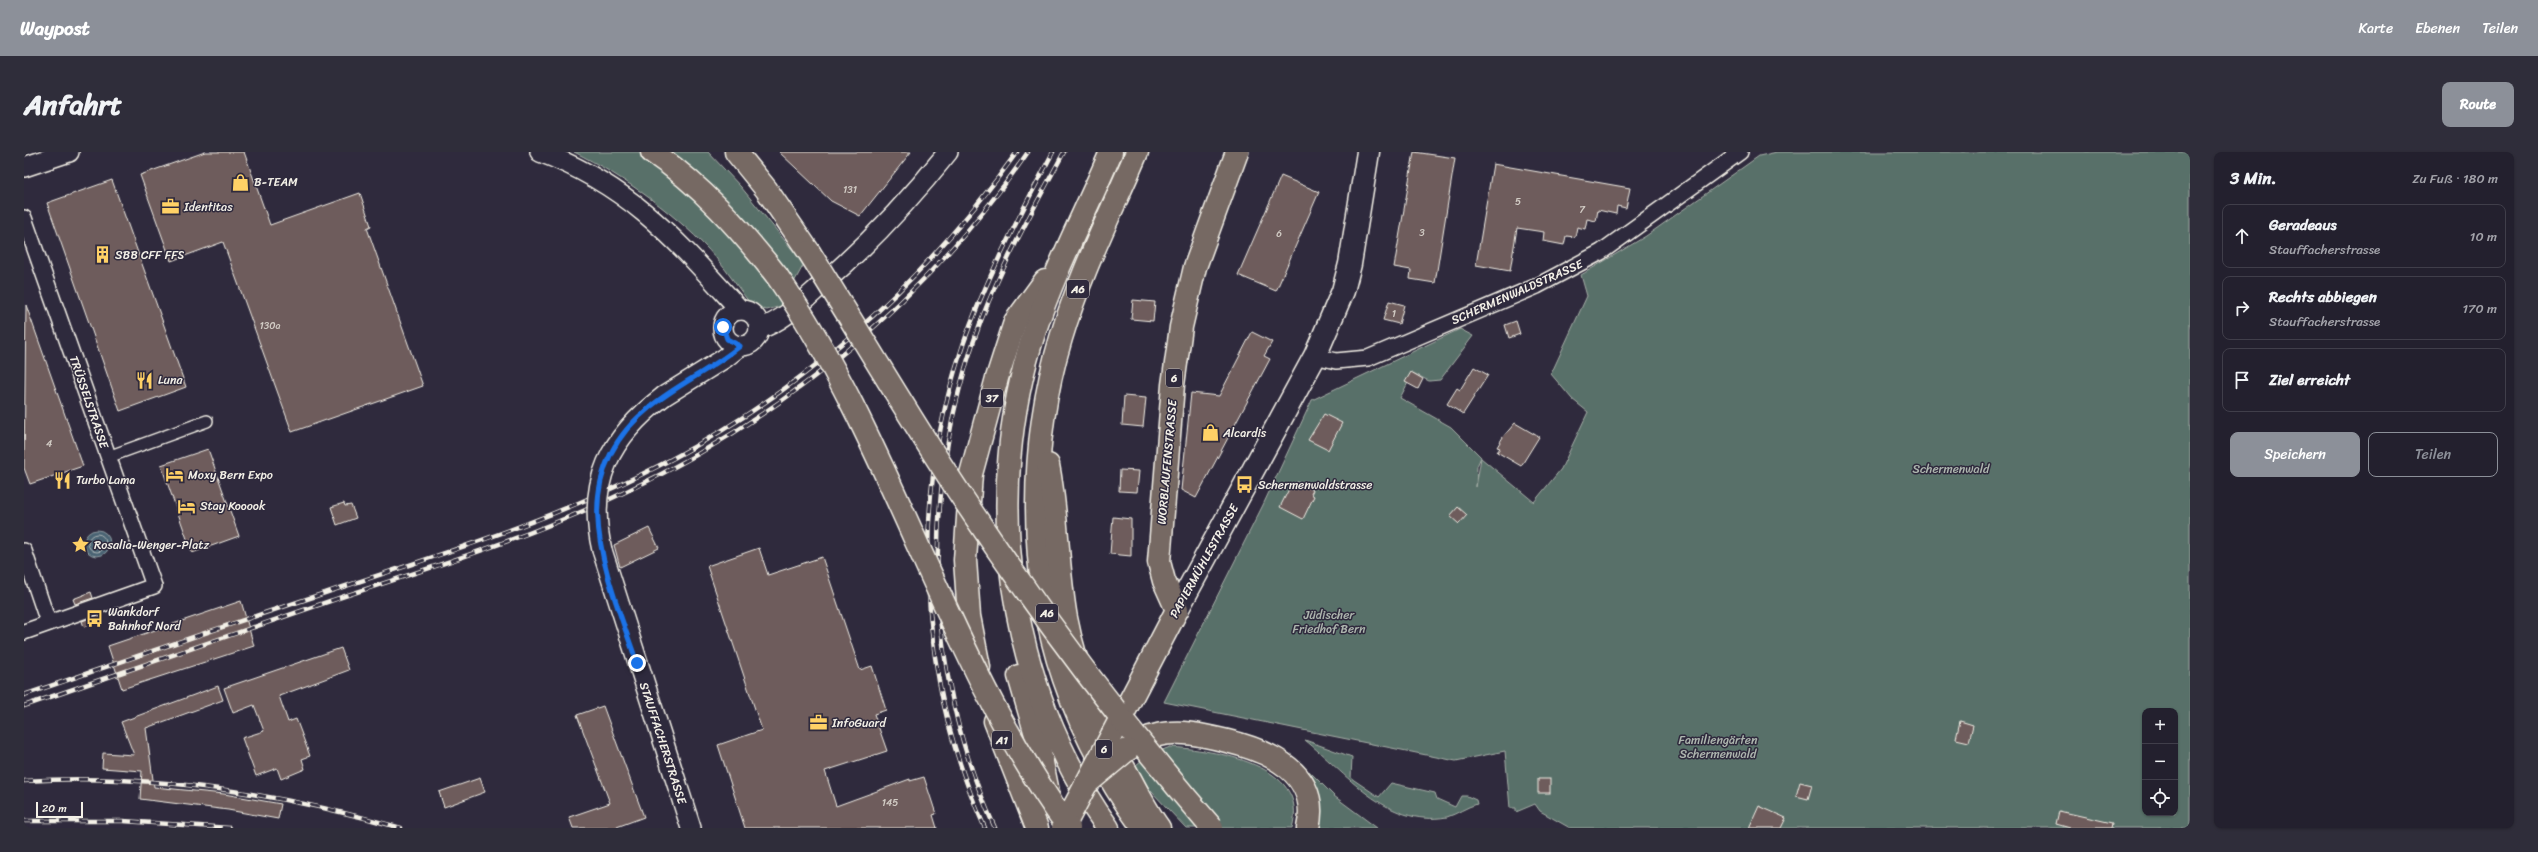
<!DOCTYPE html>
<html lang="de">
<head>
<meta charset="utf-8">
<style>
  body { margin:0; font-family:Sriracha,sans-serif; background:#2f2d3a; color:#f1f3f6 }
  .controls { position:absolute; right:12px; bottom:12px; display:grid; overflow:hidden; border-radius:8px; box-shadow:0 1px 3px #0004 }
  .controls button { width:36px; height:36px; display:grid; place-items:center; padding:0; border:0; border-bottom:1px solid #403e4a; background:#23202e; color:#f1f3f6; font:20px sans-serif }
  .scale { position:absolute; left:12px; bottom:10px; width:47px; box-sizing:border-box; padding-left:4px; border:2px solid #f4f1e8; border-top:0; font-size:11px; line-height:14px; white-space:nowrap; color:#f4f1e8; -webkit-text-stroke:3px #2f2a3d; paint-order:stroke }
  .stop { position:absolute; width:12px; height:12px; margin:-9px; border:3px solid #1a73e8; border-radius:50%; background:#fff }
  .stop.end { background:#1a73e8; border-color:#fff; box-shadow:0 1px 4px #0008 }
  .list { margin:0; padding:0; list-style:none }
  h2 { display:flex; justify-content:space-between; align-items:center; height:52px; margin:0; padding:0 16px; font-size:17px }
  h2 small { font-size:13px; font-weight:400; color:#a3a3aa }
  .list li { display:grid; grid-template-columns:26px 1fr auto; gap:12px; align-items:center; box-sizing:border-box; height:64px; margin:0 8px 8px; padding:0 8px; border:1px solid #403e4a; border-radius:8px }
  .list b { display:block; font-size:15px; white-space:nowrap }
  .list p { margin:0; font-size:13px; white-space:nowrap; color:#a3a3aa }
  .list em { font-size:13px; font-style:normal; color:#a3a3aa }
  .actions { display:flex; gap:8px; padding:12px 16px }
  .actions a { flex:1; padding:9px 0; border:1px solid #8c9099; border-radius:8px; text-align:center; font-size:14px; color:#8c9099 }
  .actions .main { background:#8c9099; color:#fff }
  .icon { flex:none; width:22px; height:22px; fill:none; stroke:currentColor; stroke-width:2; stroke-linecap:round; stroke-linejoin:round }
  .map { position:relative; flex:none; width:2166px; height:676px; overflow:hidden; border-radius:8px }
  header { display:flex; align-items:center; gap:24px; box-sizing:border-box; height:56px; padding:0 20px; background:#8c9099; color:#fff }
  header strong { font-size:19px }
  nav { display:flex; gap:22px; margin-inline-start:auto; font-size:14px }
  .intro { display:flex; align-items:center; justify-content:space-between; box-sizing:border-box; height:96px; padding:0 24px }
  h1 { margin:0; font-size:28px }
  .button { padding:10px 18px; border-radius:8px; background:#8c9099; color:#fff; font-size:14px; font-weight:700 }
  main { display:flex; gap:24px; padding:0 24px }
  aside { flex:1; background:#23202e; border-radius:8px; box-shadow:0 1px 3px #0004 }
  .map>svg:first-child { display:block }
</style>
</head>
<body>
<header>
<strong>Waypost</strong>
<nav><a>Karte</a><a>Ebenen</a><a>Teilen</a></nav>
</header>
<div class="intro"><h1>Anfahrt</h1><a class="button">Route</a></div>
<main>
<div class="map">
<svg width="2166" height="676" viewBox="0 0 2166 676">
  <rect width="100%" height="100%" fill="#2f2a3d"/>
  <filter id="ink" filterUnits="userSpaceOnUse"><feTurbulence type="fractalNoise" baseFrequency=".025" numOctaves="2"/><feDisplacementMap in="SourceGraphic" scale="8" xChannelSelector="R" yChannelSelector="G"/><feConvolveMatrix kernelMatrix="1 2 1 2 8 2 1 2 1" color-interpolation-filters="sRGB"/></filter>
  <g filter="url(#ink)">
    <g fill="#596f69" stroke="#a6b0a8" fill-rule="evenodd">
      <path d="M550,0H684L717,35L780,112L757,154L743,158L729,155C716,139 705,121 692,106C658,66 598,23 550,0Z"/>
      <path d="M1753,0H2166V676H1546L1516,659L1511,652L1492,660V656H1486L1481,599L1432,609L1140,550L1239,353L1288,248L1436,177L1449,184L1416,228L1405,229L1389,221L1376,246L1427,275L1457,305L1453,314L1452,335L1457,306L1510,350L1537,317L1564,260L1548,247L1527,222L1563,144L1557,123L1622,84L1735,4ZM2121,559H2151V661H2121Z"/>
      <path d="M1281,588L1328,605L1327,626L1355,645L1367,631L1411,641L1413,647L1431,655L1437,644H1443L1452,648L1453,652C1442,655 1433,662 1423,665C1362,676 1321,620 1281,588Z"/>
      <path d="M1146,595C1189,598 1287,612 1268,676H1162L1126,638L1112,613L1123,604Z"/>
      <polygon points="1285,619 1310,644 1353,676 1291,676"/>
    </g>
    <circle fill="#4a6373" stroke="#8e9ca2" cx="73" cy="391" r="13"/>
    <g fill="none" stroke-linecap="round" stroke-linejoin="round">
      <circle stroke="#b0b8b9" stroke-width="1" cx="73" cy="391" r="9"/>
    </g>
    <g fill="#6e5b5b" stroke="#f4f1e8">
      <polygon points="181,0 220,0 246,73 336,41 347,74 343,76 399,234 268,280 199,90 147,109 116,23"/>
      <polygon points="755,0 887,0 836,64 807,49"/>
      <polygon points="1390,0 1431,6 1411,131 1386,127 1387,118 1370,115"/>
      <polygon points="1469,12 1606,36 1602,56 1593,54 1592,62 1574,58 1572,69 1563,67 1561,77 1553,75 1551,85 1542,84 1540,93 1519,89 1520,80 1493,76 1486,119 1452,113"/>
      <polygon points="1257,24 1295,40 1252,139 1214,123"/>
      <polygon points="88,28 162,235 96,259 23,51"/>
      <polygon points="1109,148 1131,150 1129,169 1107,167"/>
      <polygon points="1365,149 1380,153 1375,172 1359,168"/>
      <polygon points="2,153 59,314 6,332 0,316"/>
      <polygon points="1492,169 1496,182 1485,186 1481,173"/>
      <polygon points="1228,180 1248,190 1240,204 1246,207 1172,346 1157,338 1167,241 1195,244"/>
      <polygon points="1450,215 1464,223 1439,262 1423,252 1433,236 1436,238"/>
      <polygon points="1387,220 1399,227 1394,237 1381,230"/>
      <polygon points="1100,244 1122,246 1119,275 1098,273"/>
      <polygon points="1300,262 1318,271 1304,298 1284,288"/>
      <polygon points="1491,271 1515,285 1497,314 1473,300 1476,296 1473,295 1479,285"/>
      <polygon points="184,297 215,384 168,401 137,313"/>
      <polygon points="1096,318 1115,319 1113,340 1095,339"/>
      <polygon points="1273,330 1289,338 1287,342 1290,344 1279,367 1256,355 1267,333 1270,334"/>
      <polygon points="320,351 321,354 327,353 332,366 313,373 307,355"/>
      <polygon points="1434,355 1443,363 1435,372 1426,364"/>
      <polygon points="1089,365 1107,367 1107,404 1086,402"/>
      <polygon points="625,376 635,396 596,415 590,393"/>
      <polygon points="735,396 744,423 798,405 836,518 848,514 862,558 850,562 863,599 801,619 812,654 886,627 886,629 900,625 912,662 909,663 913,676 721,676 694,593 738,578 683,414"/>
      <polygon points="67,440 69,446 51,452 49,447"/>
      <polygon points="217,449 230,494 98,537 84,494"/>
      <polygon points="75,463 77,469 60,475 58,469"/>
      <polygon points="317,496 325,518 255,544 264,570 272,567 286,604 278,607 281,617 257,627 253,616 232,624 218,586 240,579 230,553 209,561 200,536"/>
      <polygon points="194,534 199,548 122,576 130,635 200,642 257,652 254,667 204,658 116,647 118,619 78,616 79,601 110,603 97,570"/>
      <polygon points="579,554 620,665 590,676 549,676 545,665 586,651 553,563"/>
      <polygon points="1936,569 1949,573 1945,590 1932,587"/>
      <polygon points="456,626 461,640 420,655 415,640"/>
      <rect x="1514" y="627" width="12" height="14"/>
      <polygon points="1776,630 1788,633 1784,647 1772,644"/>
      <polygon points="1735,654 1762,666 1757,676 1725,676"/>
      <polygon points="2035,659 2088,671 2087,676 2046,676 2032,672"/>
    </g>
    <g fill="none" stroke-linecap="round" stroke-linejoin="round">
      <defs>
        <polyline id="pedestrian" points="84,305 183,269"/>
        <g id="minor">
          <polyline points="0,66 130,434 0,480"/>
          <polyline points="1291,204 1312,209 1344,206 1513,134 1577,100 1716,0"/>
          <polyline points="0,399 24,470"/>
        </g>
        <g id="tertiary">
          <path d="M516,0C607,34 653,89 716,158"/>
          <polyline points="0,15 45,0"/>
          <circle cx="717" cy="176" r="18"/>
          <path d="M735,177C759,169 777,151 795,135C843,94 885,49 924,0"/>
          <polyline points="640,244 701,206 716,194"/>
          <polyline points="578,398 667,676"/>
        </g>
        <polyline id="secondary" points="1153,458 1291,204 1319,139 1326,112 1344,0"/>
        <polyline id="primary" points="1099,562 1153,458 1140,429 1135,410 1149,233 1157,175 1171,115 1213,0"/>
        <g id="motorway">
          <path d="M628,0C677,33 716,77 753,124"/>
          <polyline points="712,0 742,37 785,100"/>
          <path d="M1113,0C1087,61 1056,122 1037,186C1005,291 1004,423 1040,527C1058,580 1086,631 1119,676"/>
          <path d="M1024,313C1034,363 1033,415 1042,466C1052,519 1075,569 1100,616C1112,637 1121,657 1135,676"/>
          <polyline points="955,515 945,464 941,408 947,322 973,226 991,170 1021,129"/>
          <polyline points="995,524 1013,586 1026,650"/>
          <polyline points="971,569 1013,676"/>
          <path d="M1103,598C1111,593 1120,586 1130,584C1154,577 1179,583 1203,589C1245,599 1297,621 1284,676"/>
          <path d="M1084,676C983,534 957,343 1011,178C1031,117 1062,59 1087,0"/>
        </g>
      </defs>
      <use href="#pedestrian" stroke="#f4f1e8" stroke-width="14"/>
      <use href="#minor" stroke="#f4f1e8" stroke-width="18"/>
      <use href="#tertiary" stroke="#f4f1e8" stroke-width="22"/>
      <use href="#secondary" stroke="#f4f1e8" stroke-width="25"/>
      <use href="#primary" stroke="#f4f1e8" stroke-width="25"/>
      <use href="#motorway" stroke="#f4f1e8" stroke-width="25"/>
      <use href="#pedestrian" stroke="#2f2a3d" stroke-width="11"/>
      <use href="#minor" stroke="#2f2a3d" stroke-width="15"/>
      <use href="#tertiary" stroke="#2f2a3d" stroke-width="19"/>
      <use href="#secondary" stroke="#2f2a3d" stroke-width="22"/>
      <use href="#primary" stroke="#766964" stroke-width="22"/>
      <use href="#motorway" stroke="#766964" stroke-width="22"/>
      <defs>
        <g id="rail">
          <path d="M0,543C97,510 194,476 292,444C411,404 532,368 644,309C785,235 901,128 993,0"/>
          <path d="M0,554C102,519 204,484 306,449C405,416 505,386 599,341C762,264 901,149 1004,0"/>
          <path d="M0,629C127,621 255,641 377,676"/>
          <polyline points="0,669 99,669 206,676"/>
          <path d="M961,676C893,526 886,349 939,193C962,126 996,63 1029,0"/>
          <path d="M971,676C898,515 896,331 958,166C980,109 1011,54 1040,0"/>
        </g>
      </defs>
      <use href="#rail" stroke="#f4f1e8" stroke-width="4.5"/>
      <use href="#rail" stroke="#2f2a3d" stroke-width="3" stroke-dasharray="9" stroke-linecap="butt"/>
      <defs>
        <path id="tertiary-bridge" d="M578,398C562,330 586,285 640,244"/>
        <polyline id="primary-bridge" points="1039,676 1099,562"/>
        <g id="motorway-bridge">
          <path d="M785,100C831,173 874,247 921,319C1002,444 1091,564 1188,676"/>
          <path d="M753,124C872,296 921,506 1045,676"/>
          <polyline points="1062,632 1103,598"/>
        </g>
      </defs>
      <use href="#tertiary-bridge" stroke="#f4f1e8" stroke-width="22" stroke-linecap="butt"/>
      <use href="#primary-bridge" stroke="#f4f1e8" stroke-width="25" stroke-linecap="butt"/>
      <use href="#motorway-bridge" stroke="#f4f1e8" stroke-width="25" stroke-linecap="butt"/>
      <use href="#tertiary-bridge" stroke="#2f2a3d" stroke-width="19"/>
      <use href="#primary-bridge" stroke="#766964" stroke-width="22"/>
      <use href="#motorway-bridge" stroke="#766964" stroke-width="22"/>
    </g>
  </g>
  <g fill="none" stroke-linecap="round" stroke-linejoin="round" filter="url(#ink)">
    <path stroke="#1a73e8" stroke-width="5" d="M613,511C583,422 536,326 626,255C654,232 688,217 716,194L703,187L699,175"/>
  </g>
  <defs>
    <symbol id="shop-bare" viewBox="-9 -9 18 18"><path d="M-5-2.5h2.3a2.7 3.5 0 0 1 5.4 0H5L5.5 6h-11ZM-1.5-2.5h3a1.5 2.3 0 0 0-3 0Z" fill="#ffd166" stroke="#2f2a3d" stroke-width="2.5" paint-order="stroke"/></symbol>
    <symbol id="office-bare" viewBox="-9 -9 18 18"><path d="M-6-3h4V-5.5h4V-3h4V5H-6ZM-1-4.5V-3h2v-1.5ZM-6 0V1H6V0Z" fill="#ffd166" stroke="#2f2a3d" stroke-width="2.5" paint-order="stroke"/></symbol>
    <symbol id="building-bare" viewBox="-9 -9 18 18"><path d="M-4-6H4V6H1V3H-1V6H-4ZM-2.5-4.3h1.7v1.8h-1.7ZM.8-4.3h1.7v1.8H.8ZM-2.5-1h1.7V.8h-1.7ZM.8-1h1.7V.8H.8Z" fill="#ffd166" stroke="#2f2a3d" stroke-width="2.5" paint-order="stroke"/></symbol>
    <symbol id="restaurant-bare" viewBox="-9 -9 18 18"><path d="M-5-6h1v4h1v-4h1v4h1v-4h1v5L-1.5 .5V6h-2V.5L-5-1ZM5-6V6H3V1.5H1.5Q1.5-4 5-6Z" fill="#ffd166" stroke="#2f2a3d" stroke-width="2.5" paint-order="stroke"/></symbol>
    <symbol id="hotel-bare" viewBox="-9 -9 18 18"><path d="M-6-4.5h1.5V1H6V5H4.5V3h-9V5H-6ZM-4 0a1.8 1.8 0 1 1 3.6 0ZM.5 0V-2.5h3Q6-2.5 6 0Z" fill="#ffd166" stroke="#2f2a3d" stroke-width="2.5" paint-order="stroke"/></symbol>
    <symbol id="bus-bare" viewBox="-9 -9 18 18"><path d="M-5-6H5V4H4V6H2V4H-2V6H-4V4H-5ZM-3.5-4V0h7V-4ZM-3.5 1.2v1.5H-2V1.2ZM2 1.2v1.5H3.5V1.2Z" fill="#ffd166" stroke="#2f2a3d" stroke-width="2.5" paint-order="stroke"/></symbol>
    <symbol id="sight-bare" viewBox="-9 -9 18 18"><path d="M0-6L1.8-2.2L6-1.7L2.9 1.2L3.7 5.4L0 3.3L-3.7 5.4L-2.9 1.2L-6-1.7L-1.8-2.2Z" fill="#ffd166" stroke="#2f2a3d" stroke-width="2.5" paint-order="stroke"/></symbol>
  </defs>
  <g fill-rule="evenodd">
    <use href="#shop-bare" x="204" y="18" width="25" height="25"/>
    <use href="#office-bare" x="134" y="42" width="25" height="25"/>
    <use href="#building-bare" x="66" y="90" width="25" height="25"/>
    <use href="#restaurant-bare" x="108" y="216" width="25" height="25"/>
    <use href="#shop-bare" x="1174" y="268" width="25" height="25"/>
    <use href="#hotel-bare" x="138" y="310" width="25" height="25"/>
    <use href="#restaurant-bare" x="26" y="316" width="25" height="25"/>
    <use href="#bus-bare" x="1208" y="320" width="25" height="25"/>
    <use href="#hotel-bare" x="150" y="342" width="25" height="25"/>
    <use href="#sight-bare" x="44" y="380" width="25" height="25"/>
    <use href="#bus-bare" x="58" y="454" width="25" height="25"/>
    <use href="#office-bare" x="782" y="558" width="25" height="25"/>
  </g>
  <g text-anchor="middle" stroke-width="3" stroke-linejoin="round" paint-order="stroke">
    <g font-size="10" fill="#d2ccc5">
      <text x="826" y="41">131</text>
      <text x="1494" y="53">5</text>
      <text x="1558" y="61">7</text>
      <text x="1398" y="84">3</text>
      <text x="1255" y="85">6</text>
      <text x="1370" y="165">1</text>
      <text x="246" y="177">130a</text>
      <text x="25" y="295">4</text>
      <text x="866" y="654">145</text>
    </g>
    <g fill="#2f2a3d" stroke="#b9b5b5" stroke-width="1">
      <rect x="1043" y="128" width="22" height="18" rx="3"/>
      <rect x="1142" y="217" width="16" height="18" rx="3"/>
      <rect x="957" y="237" width="22" height="18" rx="3"/>
      <rect x="1012" y="452" width="22" height="18" rx="3"/>
      <rect x="968" y="579" width="20" height="18" rx="3"/>
      <rect x="1072" y="588" width="16" height="18" rx="3"/>
    </g>
    <g font-size="11" font-weight="bold" fill="#f4f1e8">
      <text x="1054" y="141">A6</text>
      <text x="1150" y="230">6</text>
      <text x="968" y="250">37</text>
      <text x="1023" y="465">A6</text>
      <text x="978" y="592">A1</text>
      <text x="1080" y="601">6</text>
    </g>
    <g font-size="12" fill="#f4f1e8" stroke="#2f2a3d" text-anchor="start">
      <text x="230" y="34">B-TEAM</text>
      <text x="160" y="59">Identitas</text>
      <text x="91" y="107">SBB CFF FFS</text>
      <text x="134" y="232">Luna</text>
      <text x="1199" y="285">Alcardis</text>
      <text x="164" y="327">Moxy Bern Expo</text>
      <text x="52" y="332">Turbo Lama</text>
      <text x="1234" y="337">Schermenwaldstrasse</text>
      <text x="176" y="358">Stay Kooook</text>
      <text x="70" y="397">Rosalia-Wenger-Platz</text>
      <text x="84" y="464">Wankdorf<tspan x="84" dy="14">Bahnhof Nord</tspan></text>
      <text x="808" y="575">InfoGuard</text>
    </g>
    <g font-size="12" fill="#f4f1e8" stroke="#2f2a3d">
      <text transform="translate(1493 140) rotate(-24)" y="4">SCHERMENWALDSTRASSE</text>
      <text transform="translate(65 250) rotate(71)" y="4">TRÜSSELSTRASSE</text>
      <text transform="translate(1143 310) rotate(-85)" y="4">WORBLAUFENSTRASSE</text>
      <text transform="translate(1180 409) rotate(-61)" y="4">PAPIERMÜHLESTRASSE</text>
      <text transform="translate(639 591) rotate(72)" y="4">STAUFFACHERSTRASSE</text>
    </g>
    <g font-size="12" fill="#aeb6af" stroke="#2f2a3d">
      <text x="1927" y="321">Schermenwald</text>
      <text x="1305" y="467">Jüdischer<tspan x="1305" dy="14">Friedhof Bern</tspan></text>
      <text x="1694" y="592">Familiengärten<tspan x="1694" dy="14">Schermenwald</tspan></text>
    </g>
  </g>
</svg>
<div class="controls">
<button>+</button>
<button>−</button>
<button><svg class="icon" aria-label="locate" viewBox="0 0 24 24"><circle cx="12" cy="12" r="6"/><path d="M12 2v4M12 18v4M2 12h4M18 12h4"/></svg></button>
</div>
<div class="scale">20 m</div>
<div class="stop" style="left:699px;top:175px"></div>
<div class="stop end" style="left:613px;top:511px"></div>
</div>
<aside>
<h2>3 Min.<small>Zu Fuß · 180 m</small></h2>
<ul class="list">
<li><svg class="icon" aria-label="ahead" viewBox="0 0 24 24"><path d="M12 20V5M6 11l6-6 6 6"/></svg><div><b>Geradeaus</b><p>Stauffacherstrasse</p></div><em>10 m</em></li>
<li><svg class="icon" aria-label="right" viewBox="0 0 24 24"><path d="M7 20v-9h11M14 6l5 5-5 5"/></svg><div><b>Rechts abbiegen</b><p>Stauffacherstrasse</p></div><em>170 m</em></li>
<li><svg class="icon" aria-label="arrive" viewBox="0 0 24 24"><path d="M6 21V4h12l-3 4 3 4H6"/></svg><div><b>Ziel erreicht</b></div></li>
</ul>
<div class="actions"><a class="main">Speichern</a><a>Teilen</a></div>
</aside>
</main>
</body>
</html>
